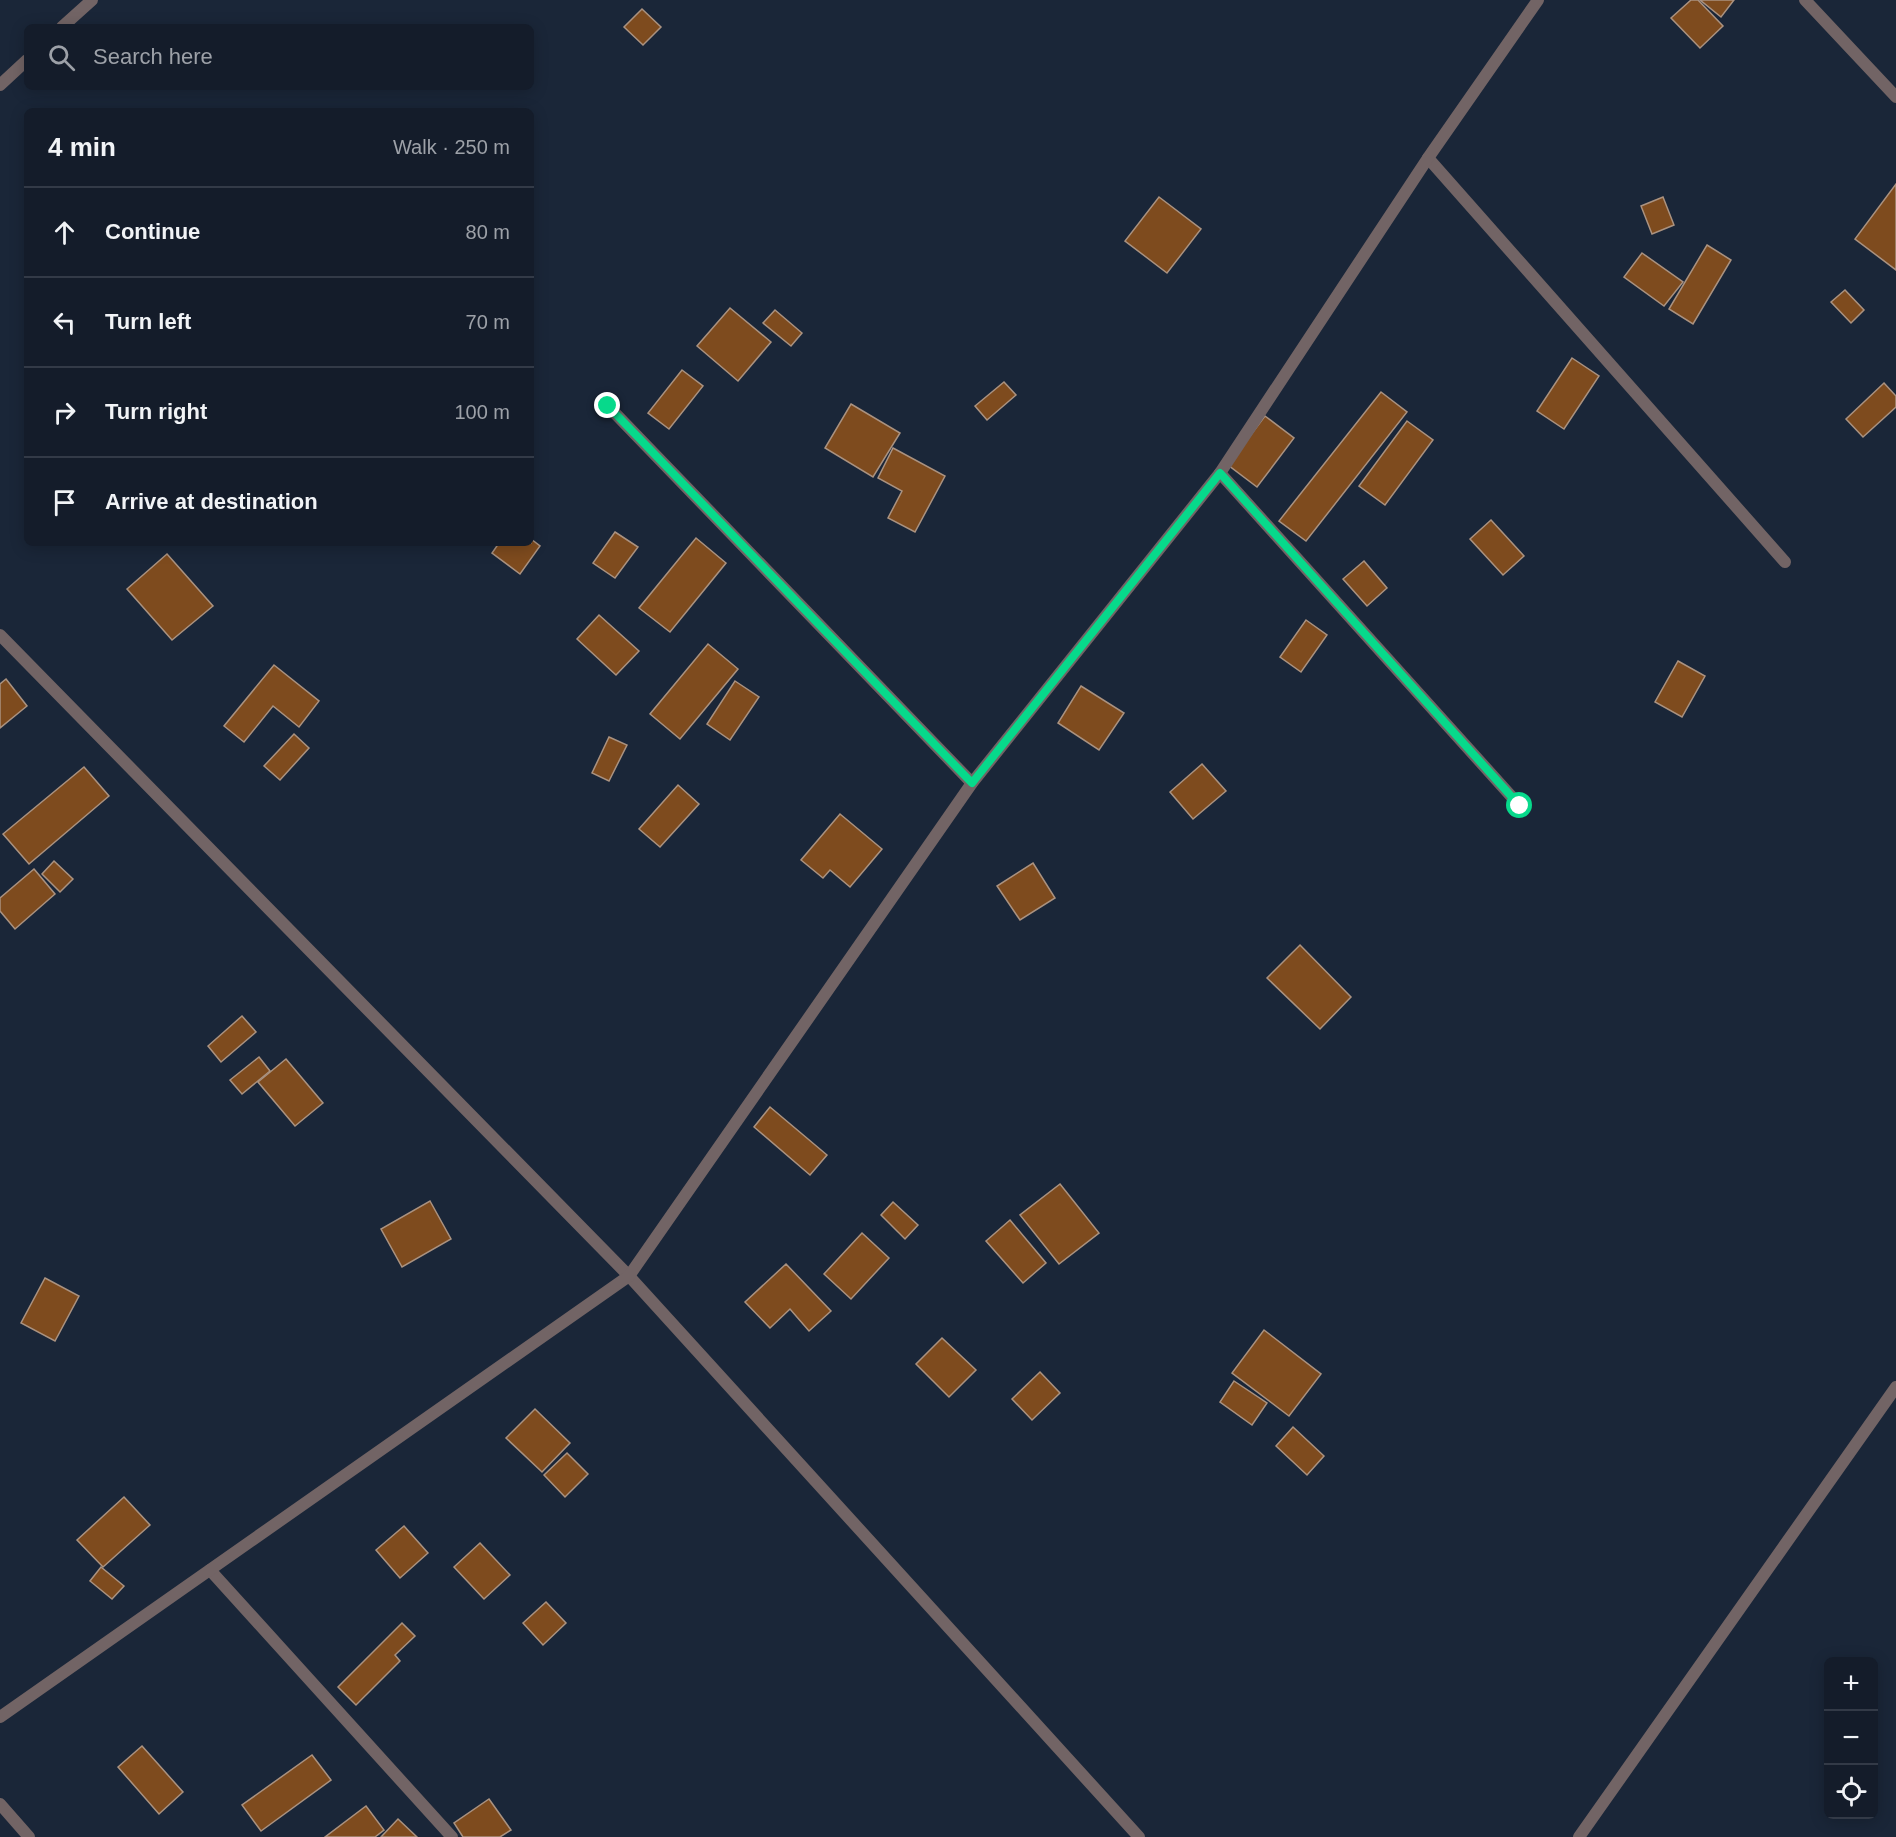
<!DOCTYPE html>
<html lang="en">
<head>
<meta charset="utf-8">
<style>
  body { margin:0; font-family:Arial,sans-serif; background:#212936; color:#f1f3f6 }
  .controls { position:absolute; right:18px; bottom:18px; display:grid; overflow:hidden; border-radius:9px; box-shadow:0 3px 15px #0003 }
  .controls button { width:54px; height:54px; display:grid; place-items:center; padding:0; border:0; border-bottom:2px solid #333a47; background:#141c2a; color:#f1f3f6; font:30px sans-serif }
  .stop { position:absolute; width:18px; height:18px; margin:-14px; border:4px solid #07d98b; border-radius:50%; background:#fff }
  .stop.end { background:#07d98b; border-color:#fff; box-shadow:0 2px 6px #0008 }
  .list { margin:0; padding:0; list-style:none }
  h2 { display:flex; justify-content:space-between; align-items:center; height:78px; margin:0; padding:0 24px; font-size:26px }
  h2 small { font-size:20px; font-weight:400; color:#9da1a8 }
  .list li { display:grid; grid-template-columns:39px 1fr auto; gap:18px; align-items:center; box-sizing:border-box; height:90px; padding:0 24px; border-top:2px solid #333a47 }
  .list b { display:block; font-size:22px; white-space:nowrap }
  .list em { font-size:20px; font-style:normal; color:#9da1a8 }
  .icon { flex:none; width:33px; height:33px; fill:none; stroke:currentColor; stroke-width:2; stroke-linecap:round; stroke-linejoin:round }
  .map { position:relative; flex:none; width:1896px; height:1837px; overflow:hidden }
  .search { position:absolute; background:#141c2a; box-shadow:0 3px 15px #0003; left:24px; top:24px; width:510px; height:66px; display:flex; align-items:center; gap:15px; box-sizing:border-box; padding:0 21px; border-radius:9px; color:#9da1a8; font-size:22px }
  .panel { position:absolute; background:#141c2a; box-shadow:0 3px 15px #0003; left:24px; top:108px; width:510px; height:438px; border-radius:9px }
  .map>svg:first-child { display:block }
</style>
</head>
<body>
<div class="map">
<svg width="1896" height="1837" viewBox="0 0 1896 1837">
  <rect width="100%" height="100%" fill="#1a2638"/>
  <g fill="#7e4b1e" stroke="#aa9280" stroke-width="1.5">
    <polygon points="1691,0 1698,0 1723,26 1700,48 1671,18"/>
    <polygon points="1700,0 1734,0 1721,17"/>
    <polygon points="642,9 661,27 643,45 624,27"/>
    <polygon points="1896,184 1896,270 1855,239"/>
    <polygon points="1159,197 1201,229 1167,273 1125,241"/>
    <polygon points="1663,197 1674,225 1652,234 1641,206"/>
    <polygon points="1707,245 1731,260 1693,324 1669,309"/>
    <polygon points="1642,253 1683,282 1664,306 1624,277"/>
    <polygon points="1845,290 1864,310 1851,323 1831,302"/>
    <polygon points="730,308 771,342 738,381 697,346"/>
    <polygon points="775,310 802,333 791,346 763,323"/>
    <polygon points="1572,358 1599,376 1564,429 1537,411"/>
    <polygon points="682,370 703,386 669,429 648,413"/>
    <polygon points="1004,382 1016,395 987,420 975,406"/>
    <polygon points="1884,383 1896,396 1896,407 1863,437 1846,419"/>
    <polygon points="1381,392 1407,412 1306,541 1279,521"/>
    <polygon points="851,404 900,433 873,477 825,448"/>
    <polygon points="1265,416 1294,438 1257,487 1228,465"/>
    <polygon points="1407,421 1433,440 1385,505 1359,486"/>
    <polygon points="893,448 945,476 915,532 888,518 902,491 878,478"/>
    <polygon points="1491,520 1524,556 1503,575 1470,539"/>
    <polygon points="615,532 638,547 615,578 593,563"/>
    <polygon points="696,538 726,563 670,632 639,608"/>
    <polygon points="531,539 540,546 520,574 492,553 499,543 531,543"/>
    <polygon points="167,554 213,606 172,640 127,589"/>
    <polygon points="1364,561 1387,588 1367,606 1343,579"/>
    <polygon points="599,615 639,651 616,675 577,639"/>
    <polygon points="1306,620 1327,635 1301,672 1280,657"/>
    <polygon points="708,644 738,669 680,739 650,714"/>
    <polygon points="1678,661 1705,676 1682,717 1655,702"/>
    <polygon points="274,665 319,701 299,727 273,706 244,742 224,726"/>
    <polygon points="6,679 27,706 0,728 0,684"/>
    <polygon points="735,681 759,697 730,740 707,724"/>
    <polygon points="1081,686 1124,713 1099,750 1058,723"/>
    <polygon points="294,734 309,748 280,780 264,766"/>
    <polygon points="609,737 627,745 609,781 592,773"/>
    <polygon points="1202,764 1226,791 1193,819 1170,792"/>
    <polygon points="84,767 109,796 29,864 3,834"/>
    <polygon points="678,785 699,804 660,847 639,829"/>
    <polygon points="840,814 882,849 850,887 830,870 823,878 801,860"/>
    <polygon points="54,861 73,879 60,892 42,874"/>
    <polygon points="1033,863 1055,898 1020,920 997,886"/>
    <polygon points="34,869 55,894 15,929 0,911 0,898"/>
    <polygon points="1300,945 1351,997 1320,1029 1267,978"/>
    <polygon points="242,1016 256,1032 221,1062 208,1046"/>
    <polygon points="259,1057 270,1071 242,1094 230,1080"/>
    <polygon points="286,1059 323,1103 295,1126 258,1082"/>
    <polygon points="770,1107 827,1155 810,1175 754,1127"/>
    <polygon points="1060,1184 1099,1233 1059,1264 1020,1215"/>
    <polygon points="430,1201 451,1239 402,1267 381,1229"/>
    <polygon points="893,1202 918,1225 905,1239 881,1215"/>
    <polygon points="1010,1220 1046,1263 1023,1283 986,1241"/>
    <polygon points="862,1233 889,1258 851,1299 824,1274"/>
    <polygon points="786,1264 831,1311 809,1331 790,1309 770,1328 745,1302"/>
    <polygon points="45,1278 79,1296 55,1341 21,1323"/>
    <polygon points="1264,1330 1321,1374 1289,1416 1232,1373"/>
    <polygon points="942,1338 976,1370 949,1397 916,1364"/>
    <polygon points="1040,1372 1060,1393 1032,1420 1012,1399"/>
    <polygon points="1234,1381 1267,1403 1252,1425 1220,1402"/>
    <polygon points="535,1409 570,1443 542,1472 506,1438"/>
    <polygon points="1293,1427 1324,1456 1307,1475 1276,1446"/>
    <polygon points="567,1453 588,1474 565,1497 544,1475"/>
    <polygon points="124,1497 150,1525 103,1567 77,1540"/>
    <polygon points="404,1526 428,1553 400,1578 376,1550"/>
    <polygon points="480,1543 510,1575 484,1599 454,1567"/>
    <polygon points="101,1567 124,1586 112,1599 90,1581"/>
    <polygon points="546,1602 566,1623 543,1645 523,1623"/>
    <polygon points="402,1623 415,1636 395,1655 400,1661 356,1705 338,1687"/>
    <polygon points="142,1746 183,1792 159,1814 118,1767"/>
    <polygon points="312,1755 331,1780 261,1831 242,1805"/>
    <polygon points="489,1799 511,1830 500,1837 463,1837 454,1823"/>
    <polygon points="366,1806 384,1830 375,1837 325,1837"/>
    <polygon points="398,1819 417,1837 381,1837"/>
  </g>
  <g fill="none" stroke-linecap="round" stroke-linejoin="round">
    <g stroke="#726465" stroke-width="12">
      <polyline points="1805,0 1896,97"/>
      <polyline points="62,27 92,0"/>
      <polyline points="0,85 27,60"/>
      <polyline points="1428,158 1785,562"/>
      <polyline points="608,406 972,783"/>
      <polyline points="1220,473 1520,806"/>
      <polyline points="0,635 629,1276 1139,1837"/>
      <polyline points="210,1570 452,1837"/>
      <polyline points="0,1717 629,1276 972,783 1220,473 1428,158 1538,0"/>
      <polyline points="0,1804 29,1837"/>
      <polyline points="1579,1837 1896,1387"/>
    </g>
  </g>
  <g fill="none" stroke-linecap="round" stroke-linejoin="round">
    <polyline stroke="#07d98b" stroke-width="8" points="608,406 972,783 1220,473 1520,806"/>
  </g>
</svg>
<div class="controls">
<button>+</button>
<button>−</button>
<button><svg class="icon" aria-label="locate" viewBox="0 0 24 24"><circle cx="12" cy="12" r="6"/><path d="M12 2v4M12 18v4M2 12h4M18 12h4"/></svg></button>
</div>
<div class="stop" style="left:1520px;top:806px"></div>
<div class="stop end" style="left:608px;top:406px"></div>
<div class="search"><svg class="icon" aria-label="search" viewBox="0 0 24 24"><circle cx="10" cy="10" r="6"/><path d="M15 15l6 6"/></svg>Search here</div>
<section class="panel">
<h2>4 min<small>Walk · 250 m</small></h2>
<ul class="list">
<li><svg class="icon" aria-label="ahead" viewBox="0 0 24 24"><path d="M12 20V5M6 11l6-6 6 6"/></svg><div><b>Continue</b></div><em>80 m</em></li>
<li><svg class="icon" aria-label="left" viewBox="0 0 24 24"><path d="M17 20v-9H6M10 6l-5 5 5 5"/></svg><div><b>Turn left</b></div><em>70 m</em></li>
<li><svg class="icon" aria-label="right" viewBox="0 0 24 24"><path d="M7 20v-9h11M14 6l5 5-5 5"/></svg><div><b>Turn right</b></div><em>100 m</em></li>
<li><svg class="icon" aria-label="arrive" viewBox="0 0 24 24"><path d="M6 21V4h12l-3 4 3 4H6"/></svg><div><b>Arrive at destination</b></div></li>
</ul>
</section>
</div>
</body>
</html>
